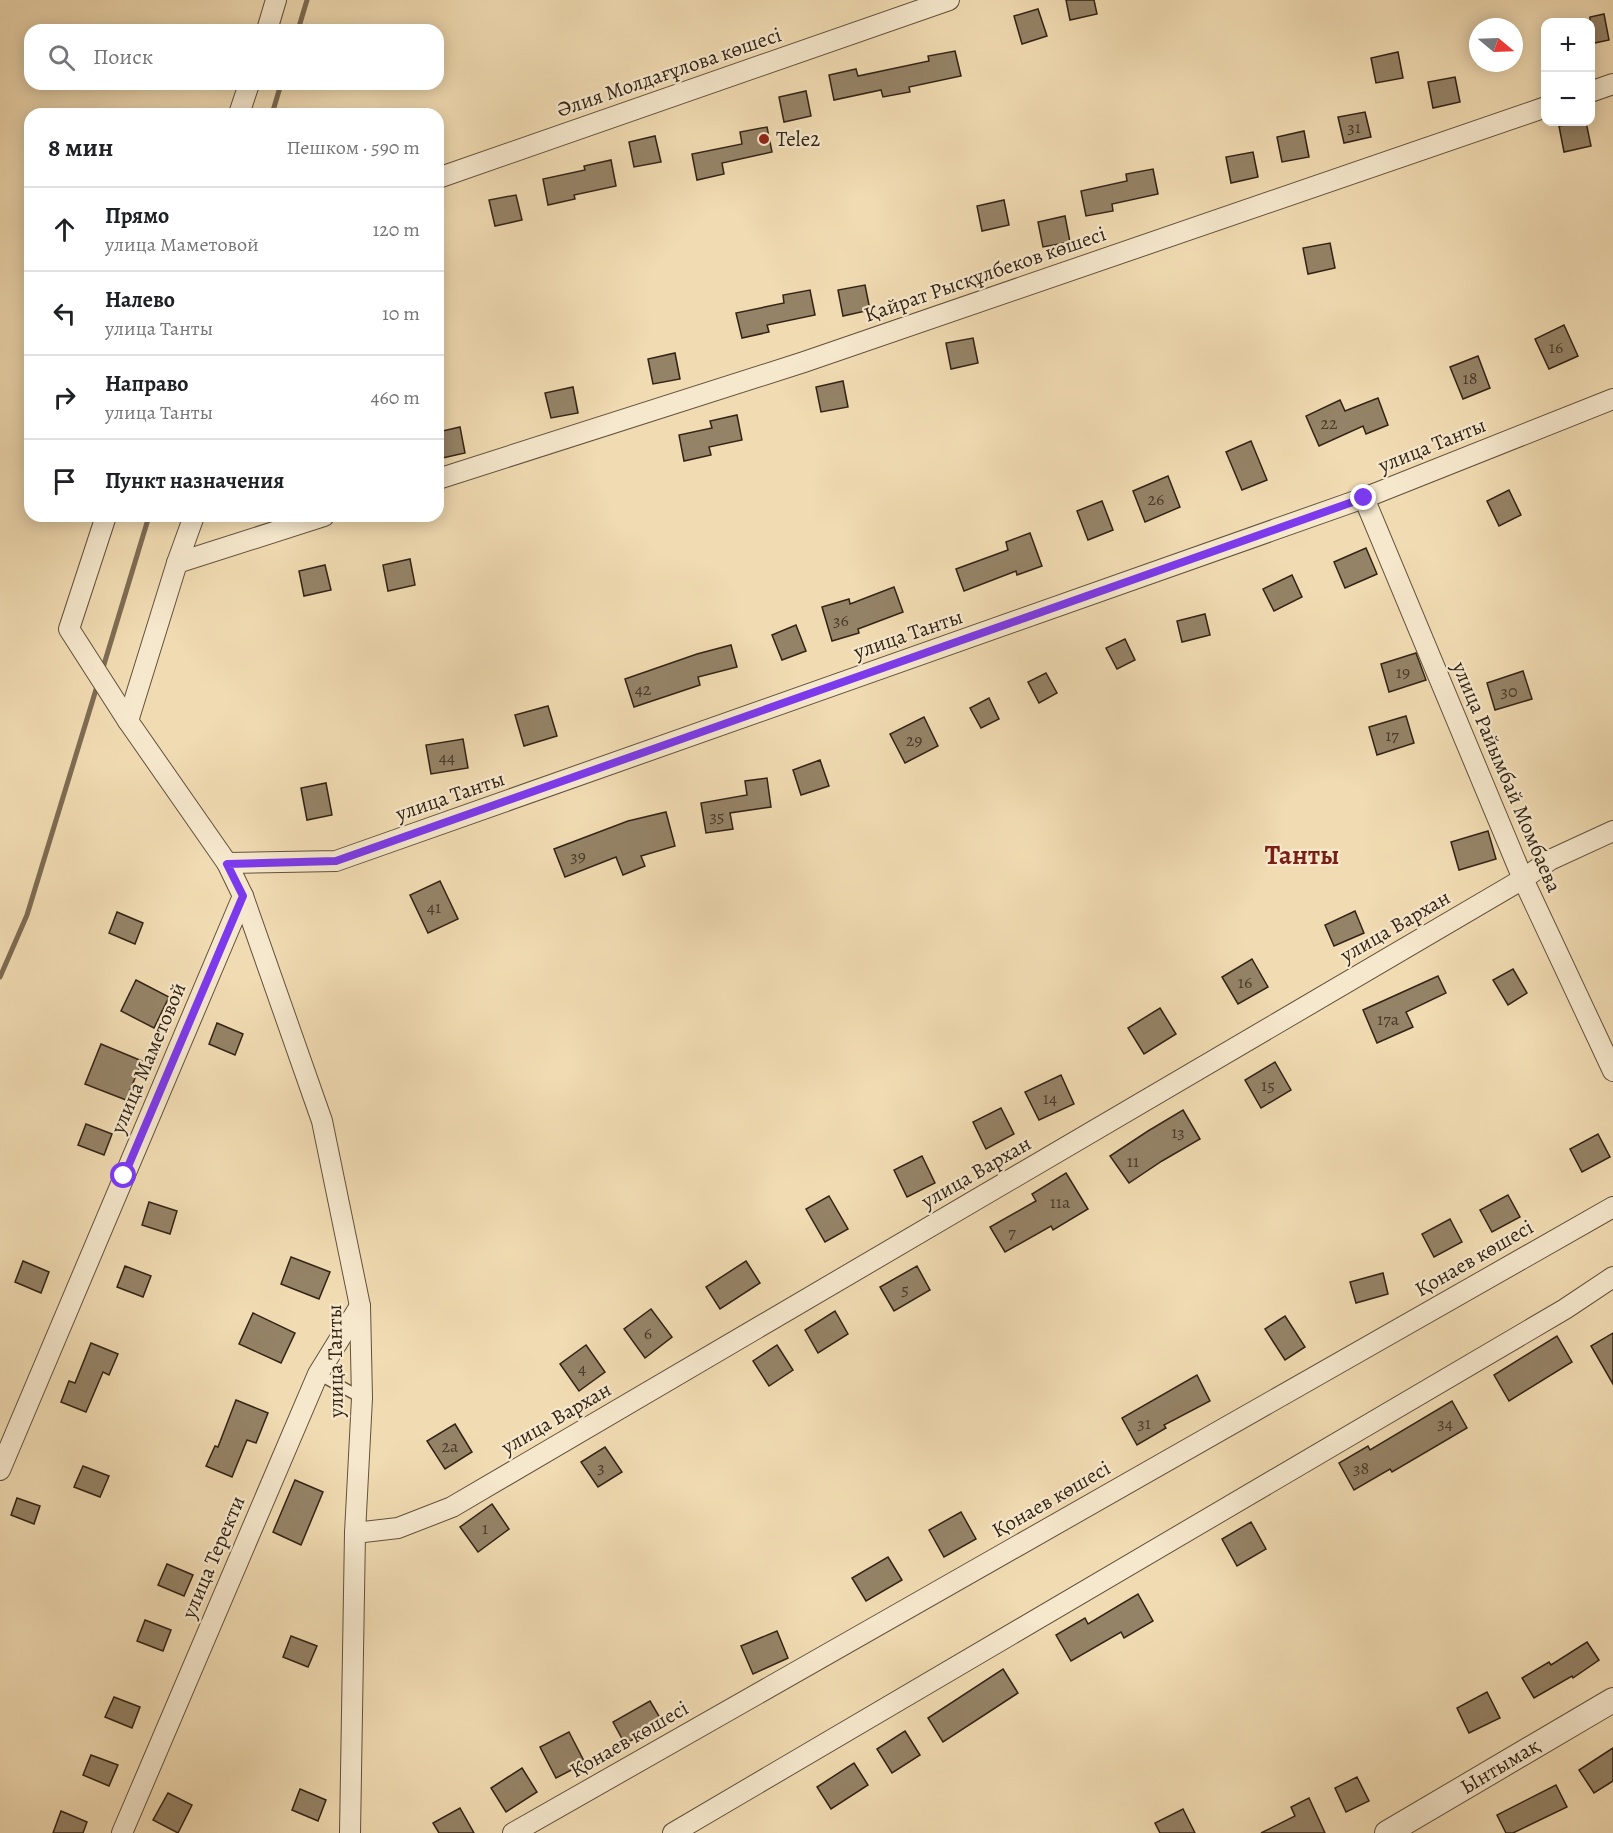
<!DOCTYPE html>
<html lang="ru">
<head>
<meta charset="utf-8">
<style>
  body { margin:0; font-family:Alegreya,serif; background:#f2f2f2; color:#202124 }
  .controls { position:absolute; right:18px; top:18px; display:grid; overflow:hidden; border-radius:12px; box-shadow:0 3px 15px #0003 }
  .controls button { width:54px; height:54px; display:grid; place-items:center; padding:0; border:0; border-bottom:2px solid #e0e0e0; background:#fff; color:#202124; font:30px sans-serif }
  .compass { position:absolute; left:1469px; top:18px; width:54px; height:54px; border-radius:50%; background:#fff; box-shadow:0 3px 15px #0003; rotate:109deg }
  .stop { position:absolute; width:18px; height:18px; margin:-14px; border:4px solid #7c3aed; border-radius:50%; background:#fff }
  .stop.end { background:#7c3aed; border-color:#fff; box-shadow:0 2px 6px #0008 }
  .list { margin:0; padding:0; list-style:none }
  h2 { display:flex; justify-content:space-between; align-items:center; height:78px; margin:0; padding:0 24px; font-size:26px }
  h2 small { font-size:20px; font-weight:400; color:#757577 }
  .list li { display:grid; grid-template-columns:39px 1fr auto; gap:18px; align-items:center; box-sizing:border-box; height:84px; padding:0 24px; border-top:2px solid #e0e0e0 }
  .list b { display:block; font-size:22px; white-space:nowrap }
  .list p { margin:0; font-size:20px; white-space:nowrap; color:#757577 }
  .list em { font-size:20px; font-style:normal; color:#757577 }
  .icon { flex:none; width:33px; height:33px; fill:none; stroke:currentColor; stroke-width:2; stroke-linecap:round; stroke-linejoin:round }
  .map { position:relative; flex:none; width:1613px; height:1833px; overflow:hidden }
  .search { position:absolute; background:#fff; box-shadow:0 3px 15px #0003; left:24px; top:24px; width:420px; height:66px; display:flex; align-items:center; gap:15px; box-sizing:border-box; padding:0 21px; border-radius:18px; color:#757577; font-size:22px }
  .panel { position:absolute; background:#fff; box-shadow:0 3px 15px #0003; left:24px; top:108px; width:420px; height:414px; border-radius:18px }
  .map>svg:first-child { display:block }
</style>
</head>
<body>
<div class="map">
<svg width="1613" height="1833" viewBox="0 0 1613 1833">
  <rect width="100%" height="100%" fill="#f1dbb2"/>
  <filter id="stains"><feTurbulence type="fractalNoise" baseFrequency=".00333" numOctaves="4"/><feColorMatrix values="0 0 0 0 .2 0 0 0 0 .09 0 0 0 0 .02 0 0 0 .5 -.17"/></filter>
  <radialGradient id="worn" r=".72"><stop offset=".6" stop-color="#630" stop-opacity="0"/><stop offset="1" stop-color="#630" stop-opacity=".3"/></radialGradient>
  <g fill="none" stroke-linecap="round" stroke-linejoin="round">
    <g stroke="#7e6c53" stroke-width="5">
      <polyline points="298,30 307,0"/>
      <polyline points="272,114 281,84"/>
      <polyline points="102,671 149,516"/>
      <polyline points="0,977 27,915 98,683"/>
    </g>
  </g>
  <g fill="#958367" stroke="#322315" stroke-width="1.5">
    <polygon points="1066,0 1094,0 1097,14 1070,20"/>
    <polygon points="1038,9 1047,36 1022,44 1014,16"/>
    <polygon points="1604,14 1609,40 1590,44 1590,17"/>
    <polygon points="955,51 961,76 909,87 910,92 883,97 881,90 834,100 829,75 856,69 858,76 929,61 928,56"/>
    <polygon points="1398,52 1403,78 1376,83 1371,58"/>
    <polygon points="1455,77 1460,102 1433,108 1428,82"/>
    <polygon points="806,91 811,116 784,122 779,97"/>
    <polygon points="1365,112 1371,137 1344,143 1338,117"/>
    <polygon points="1582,122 1586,122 1591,146 1564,152 1559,126"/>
    <polygon points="767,127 772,152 722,163 724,174 697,180 692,154 742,144 740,132"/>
    <polygon points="1304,131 1309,157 1282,162 1277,137"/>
    <polygon points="655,136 661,162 634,167 629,142"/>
    <polygon points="1253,152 1258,177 1231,183 1226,157"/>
    <polygon points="611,160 616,186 574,195 575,199 548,205 543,179 585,170 584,166"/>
    <polygon points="1153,169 1158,194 1112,204 1113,211 1086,216 1081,191 1127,181 1126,174"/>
    <polygon points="516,195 522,220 495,226 489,200"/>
    <polygon points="1004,200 1009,225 982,231 977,206"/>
    <polygon points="1065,216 1070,242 1043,247 1038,222"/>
    <polygon points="1330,243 1335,268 1308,274 1303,248"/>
    <polygon points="865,285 870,310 843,316 838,290"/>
    <polygon points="810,290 815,315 767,325 769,332 742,338 736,313 784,303 783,295"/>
    <polygon points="1564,325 1578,356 1549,369 1535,339"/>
    <polygon points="973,338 978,363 951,369 946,343"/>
    <polygon points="675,353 680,379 653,384 648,359"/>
    <polygon points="1478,356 1490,388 1463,399 1450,367"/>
    <polygon points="843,381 848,407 821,412 816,387"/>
    <polygon points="573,387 578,413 551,418 545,393"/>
    <polygon points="1378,398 1388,425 1366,434 1363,426 1319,446 1306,416 1340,400 1345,411"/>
    <polygon points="737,415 742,440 709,447 711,455 684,461 679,435 712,428 710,421"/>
    <polygon points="460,427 465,453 438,459 438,432"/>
    <polygon points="1251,441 1267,480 1242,490 1226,452"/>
    <polygon points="1168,476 1180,507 1145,522 1133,491"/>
    <polygon points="1509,490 1521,515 1499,526 1487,501"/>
    <polygon points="1102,501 1113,530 1088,540 1077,511"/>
    <polygon points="1030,533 1042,566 1017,575 1016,571 964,591 956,569 1008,550 1006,542"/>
    <polygon points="1366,548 1377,574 1345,588 1334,562"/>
    <polygon points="410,559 415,585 388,591 383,565"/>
    <polygon points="325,565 331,590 304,596 299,571"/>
    <polygon points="1292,575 1302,597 1274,611 1263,589"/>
    <polygon points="894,587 903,612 858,629 859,633 832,641 822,607 849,599 850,604"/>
    <polygon points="1205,614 1210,635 1182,642 1177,621"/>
    <polygon points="796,625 806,651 782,660 772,635"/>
    <polygon points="1125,639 1135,660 1117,669 1106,648"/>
    <polygon points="731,645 737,667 698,677 700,685 634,707 625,679 697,654"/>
    <polygon points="1416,653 1426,680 1389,692 1381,664"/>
    <polygon points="1523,671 1532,699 1495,710 1487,683"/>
    <polygon points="1046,673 1057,693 1039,703 1028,682"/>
    <polygon points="989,698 999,719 981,728 970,708"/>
    <polygon points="548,706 557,736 524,746 515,715"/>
    <polygon points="1406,716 1414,743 1377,755 1369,727"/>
    <polygon points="924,717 938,746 905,763 890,734"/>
    <polygon points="463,739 468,768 431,774 426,745"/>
    <polygon points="820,760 829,786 801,795 793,770"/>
    <polygon points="767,778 771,807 730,813 733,829 706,833 701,803 747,795 745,781"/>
    <polygon points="326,783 332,815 307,820 301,788"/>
    <polygon points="666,812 675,846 641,856 645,866 623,875 616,857 565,877 554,849 628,821"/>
    <polygon points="1488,831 1496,859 1459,870 1451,842"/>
    <polygon points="440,881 458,919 428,933 410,895"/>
    <polygon points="1355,911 1364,933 1334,946 1325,925"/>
    <polygon points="117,912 143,923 135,944 109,933"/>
    <polygon points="1252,959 1268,987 1238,1004 1222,977"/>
    <polygon points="1513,969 1527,993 1508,1005 1493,980"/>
    <polygon points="1438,976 1446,993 1406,1012 1413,1027 1377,1043 1363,1010"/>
    <polygon points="136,980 169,997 154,1028 121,1011"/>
    <polygon points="1160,1008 1176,1034 1144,1054 1128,1028"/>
    <polygon points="217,1023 243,1034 235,1055 209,1044"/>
    <polygon points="101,1044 142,1061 126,1100 85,1084"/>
    <polygon points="1275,1062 1291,1090 1261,1108 1245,1080"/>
    <polygon points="1061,1075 1074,1104 1039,1120 1025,1092"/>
    <polygon points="1001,1108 1014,1134 986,1149 973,1122"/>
    <polygon points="1183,1110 1200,1139 1162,1161 1129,1183 1110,1156 1148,1131"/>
    <polygon points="86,1124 112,1134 104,1155 78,1145"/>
    <polygon points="1598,1134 1610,1157 1582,1172 1570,1149"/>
    <polygon points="922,1156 935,1183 907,1197 894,1170"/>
    <polygon points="1066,1173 1088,1209 1053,1230 1051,1226 1005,1252 990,1227 1036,1201 1032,1194"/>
    <polygon points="1508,1195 1520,1217 1492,1232 1480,1210"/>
    <polygon points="829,1196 848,1229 825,1242 806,1209"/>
    <polygon points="149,1202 177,1211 170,1234 142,1225"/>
    <polygon points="1450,1219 1462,1242 1434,1257 1422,1234"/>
    <polygon points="291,1257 330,1272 319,1299 281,1284"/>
    <polygon points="23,1261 49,1272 41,1293 15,1282"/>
    <polygon points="746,1261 760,1283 720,1309 706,1287"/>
    <polygon points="125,1266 151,1276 143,1297 117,1287"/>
    <polygon points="917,1266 930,1290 894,1311 880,1287"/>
    <polygon points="1383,1273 1388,1294 1356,1303 1350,1282"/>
    <polygon points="651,1309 672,1337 645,1358 624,1329"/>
    <polygon points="835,1311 848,1334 818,1353 805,1330"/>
    <polygon points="253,1313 295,1333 281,1363 239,1344"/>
    <polygon points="1285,1316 1305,1347 1285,1360 1265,1329"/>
    <polygon points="1613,1333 1613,1384 1591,1346"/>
    <polygon points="1557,1336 1572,1362 1509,1401 1494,1375"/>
    <polygon points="91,1343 118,1354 109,1375 103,1372 86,1412 61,1402 69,1381 75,1383"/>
    <polygon points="586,1345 605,1372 579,1391 560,1364"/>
    <polygon points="777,1345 793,1370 769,1386 753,1361"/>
    <polygon points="1197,1375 1210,1401 1164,1425 1166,1428 1137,1445 1122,1418"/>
    <polygon points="236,1400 268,1413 256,1443 247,1440 232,1477 206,1466 215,1446 218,1447"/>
    <polygon points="1452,1401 1467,1428 1392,1472 1390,1469 1354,1490 1339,1463 1368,1446 1370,1450"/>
    <polygon points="455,1424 472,1452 445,1469 427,1441"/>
    <polygon points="605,1447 622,1472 598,1487 581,1462"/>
    <polygon points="83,1466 109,1476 100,1497 74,1487"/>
    <polygon points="295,1480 323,1492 301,1545 273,1532"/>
    <polygon points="17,1498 40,1506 34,1524 11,1515"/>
    <polygon points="492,1504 509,1529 478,1552 460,1527"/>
    <polygon points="961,1512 976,1539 944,1557 929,1530"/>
    <polygon points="1251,1522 1266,1549 1237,1566 1222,1539"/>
    <polygon points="888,1557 902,1580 866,1601 852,1578"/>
    <polygon points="167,1564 193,1575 184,1596 158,1585"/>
    <polygon points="1138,1594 1153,1621 1124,1638 1121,1632 1071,1661 1056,1635 1085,1618 1088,1624"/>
    <polygon points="145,1620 171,1630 163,1651 137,1641"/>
    <polygon points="777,1631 788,1658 753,1674 741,1646"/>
    <polygon points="291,1636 317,1646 308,1667 283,1657"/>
    <polygon points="1587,1642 1599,1660 1573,1678 1572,1676 1534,1698 1522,1678 1549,1662 1551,1665"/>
    <polygon points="1003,1669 1018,1693 943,1742 928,1718"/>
    <polygon points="1487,1692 1500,1718 1469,1733 1457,1708"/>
    <polygon points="114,1697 140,1707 132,1728 105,1717"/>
    <polygon points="650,1701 663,1723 625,1744 613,1722"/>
    <polygon points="905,1731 920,1755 892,1773 877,1749"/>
    <polygon points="569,1732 585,1763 556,1778 540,1747"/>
    <polygon points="1613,1748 1613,1781 1594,1793 1579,1770"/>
    <polygon points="91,1755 118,1765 109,1786 83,1775"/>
    <polygon points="854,1763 868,1785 831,1809 817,1787"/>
    <polygon points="522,1768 537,1792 506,1812 491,1788"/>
    <polygon points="1357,1777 1369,1801 1346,1812 1335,1788"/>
    <polygon points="1556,1785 1567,1807 1513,1833 1506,1833 1497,1815"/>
    <polygon points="300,1789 326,1800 318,1821 292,1810"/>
    <polygon points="168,1793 192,1805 178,1833 153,1820"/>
    <polygon points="1309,1798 1325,1833 1261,1833 1295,1816 1291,1807"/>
    <polygon points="460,1808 474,1833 439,1833 433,1823"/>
    <polygon points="1183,1809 1195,1833 1160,1833 1155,1823"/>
    <polygon points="61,1811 87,1822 83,1833 53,1833"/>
  </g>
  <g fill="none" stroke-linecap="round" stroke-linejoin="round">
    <defs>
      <polyline id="service" points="318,1374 362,1398"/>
      <g id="minor">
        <polyline points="267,30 276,0"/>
        <polyline points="1590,92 1613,84"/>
        <polyline points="239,114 249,84"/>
        <polyline points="438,178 949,0"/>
        <polyline points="438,479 804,362 1546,107"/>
        <polyline points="1364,498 1523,879 1613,1071"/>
        <polyline points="106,516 69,629 128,721 227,863"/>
        <polyline points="177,563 194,516"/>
        <polyline points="128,721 177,563 324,516"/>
        <polyline points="0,1470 243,896"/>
        <polyline points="355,1533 398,1528 452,1507 1523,879 1550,860 1613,831"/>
        <polyline points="122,1833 318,1374 360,1306"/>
        <polyline points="350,1833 355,1533 362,1398 360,1306 322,1121 243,896 227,863 336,861 1364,498 1613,399"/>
        <polyline points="513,1833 1613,1207"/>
        <polyline points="673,1833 1565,1309 1613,1277"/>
      </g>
      <polyline id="tertiary" points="1387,1833 1613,1700"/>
    </defs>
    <use href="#service" stroke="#62513c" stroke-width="13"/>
    <use href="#minor" stroke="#62513c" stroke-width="22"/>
    <use href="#tertiary" stroke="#62513c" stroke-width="26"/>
    <use href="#service" stroke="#f6e8cd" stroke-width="10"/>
    <use href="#minor" stroke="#f6e8cd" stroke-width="20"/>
    <use href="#tertiary" stroke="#f6e8cd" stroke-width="24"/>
  </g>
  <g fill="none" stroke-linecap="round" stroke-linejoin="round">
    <polyline stroke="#7c3aed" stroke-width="8" points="124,1176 243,896 227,864 336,861 1364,498"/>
  </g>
  <circle fill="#8f2418" stroke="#f6e8cd" stroke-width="2" cx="764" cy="139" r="6"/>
  <g text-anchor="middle" stroke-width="4.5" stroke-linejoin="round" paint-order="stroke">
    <g font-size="18" fill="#4b3b2a">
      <text x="1354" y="133">31</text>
      <text x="1556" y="353">16</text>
      <text x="1470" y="384">18</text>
      <text x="1329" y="429">22</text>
      <text x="1156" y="505">26</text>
      <text x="841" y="626">36</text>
      <text x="1403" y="678">19</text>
      <text x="643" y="695">42</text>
      <text x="1509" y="697">30</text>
      <text x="1392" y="741">17</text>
      <text x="914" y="746">29</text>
      <text x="447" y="763">44</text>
      <text x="717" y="822">35</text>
      <text x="578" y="862">39</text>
      <text x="434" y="913">41</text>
      <text x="1245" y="988">16</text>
      <text x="1388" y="1025">17а</text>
      <text x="1268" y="1091">15</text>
      <text x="1050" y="1104">14</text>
      <text x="1178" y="1138">13</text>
      <text x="1133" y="1167">11</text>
      <text x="1060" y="1208">11а</text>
      <text x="1012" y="1238">7</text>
      <text x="905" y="1295">5</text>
      <text x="648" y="1339">6</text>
      <text x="582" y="1374">4</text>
      <text x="1144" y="1429">31</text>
      <text x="1445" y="1429">34</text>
      <text x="450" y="1452">2а</text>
      <text x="601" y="1473">3</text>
      <text x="1361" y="1474">38</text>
      <text x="485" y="1534">1</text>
    </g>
    <g font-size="21" fill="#322315" stroke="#f6e8cd">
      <text transform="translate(669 72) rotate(-19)" y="7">Әлия Молдағұлова көшесі</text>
      <text transform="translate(985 274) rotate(-19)" y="7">Қайрат Рысқұлбеков көшесі</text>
      <text transform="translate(1432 445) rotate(-22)" y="7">улица Танты</text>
      <text transform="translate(908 634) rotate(-19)" y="7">улица Танты</text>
      <text transform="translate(1507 777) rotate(67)" y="7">улица Райымбай Момбаева</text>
      <text transform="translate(450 796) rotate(-19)" y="7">улица Танты</text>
      <text transform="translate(1395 926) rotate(-30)" y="7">улица Вархан</text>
      <text transform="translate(148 1058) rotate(-67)" y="7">улица Маметовой</text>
      <text transform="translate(976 1172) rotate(-30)" y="7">улица Вархан</text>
      <text transform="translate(1474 1258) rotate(-30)" y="7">Қонаев көшесі</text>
      <text transform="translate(335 1361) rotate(-91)" y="7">улица Танты</text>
      <text transform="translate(556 1418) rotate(-30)" y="7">улица Вархан</text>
      <text transform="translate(1051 1499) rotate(-30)" y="7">Қонаев көшесі</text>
      <text transform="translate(213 1557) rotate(-67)" y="7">улица Теректи</text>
      <text transform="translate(629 1739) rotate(-30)" y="7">Қонаев көшесі</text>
      <text transform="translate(1500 1766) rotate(-31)" y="7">Ынтымақ</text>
    </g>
    <g font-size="21" fill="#322315" stroke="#f6e8cd" text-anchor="start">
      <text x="776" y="146">Tele2</text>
    </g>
    <g font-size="27" font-weight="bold" fill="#7a1f14" stroke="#f6e8cd">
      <text x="1302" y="864">Танты</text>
    </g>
  </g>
  <rect width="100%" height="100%" filter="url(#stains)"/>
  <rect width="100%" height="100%" fill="url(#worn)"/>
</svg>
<div class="controls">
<button>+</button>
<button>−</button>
</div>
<svg class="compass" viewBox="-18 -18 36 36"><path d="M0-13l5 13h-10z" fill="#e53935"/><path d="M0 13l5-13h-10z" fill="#757577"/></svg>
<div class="stop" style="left:124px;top:1176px"></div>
<div class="stop end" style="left:1364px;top:498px"></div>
<div class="search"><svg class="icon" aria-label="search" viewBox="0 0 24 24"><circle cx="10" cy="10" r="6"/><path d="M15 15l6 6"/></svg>Поиск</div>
<section class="panel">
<h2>8 мин<small>Пешком · 590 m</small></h2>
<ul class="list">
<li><svg class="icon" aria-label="ahead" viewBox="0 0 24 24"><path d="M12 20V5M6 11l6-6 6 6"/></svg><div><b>Прямо</b><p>улица Маметовой</p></div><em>120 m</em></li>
<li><svg class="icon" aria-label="left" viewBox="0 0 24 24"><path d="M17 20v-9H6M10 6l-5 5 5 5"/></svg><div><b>Налево</b><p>улица Танты</p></div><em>10 m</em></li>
<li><svg class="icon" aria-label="right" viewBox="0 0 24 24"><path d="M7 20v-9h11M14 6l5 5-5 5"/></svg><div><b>Направо</b><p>улица Танты</p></div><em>460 m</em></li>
<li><svg class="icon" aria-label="arrive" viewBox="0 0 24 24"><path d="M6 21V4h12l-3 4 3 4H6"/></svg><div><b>Пункт назначения</b></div></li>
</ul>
</section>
</div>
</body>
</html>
